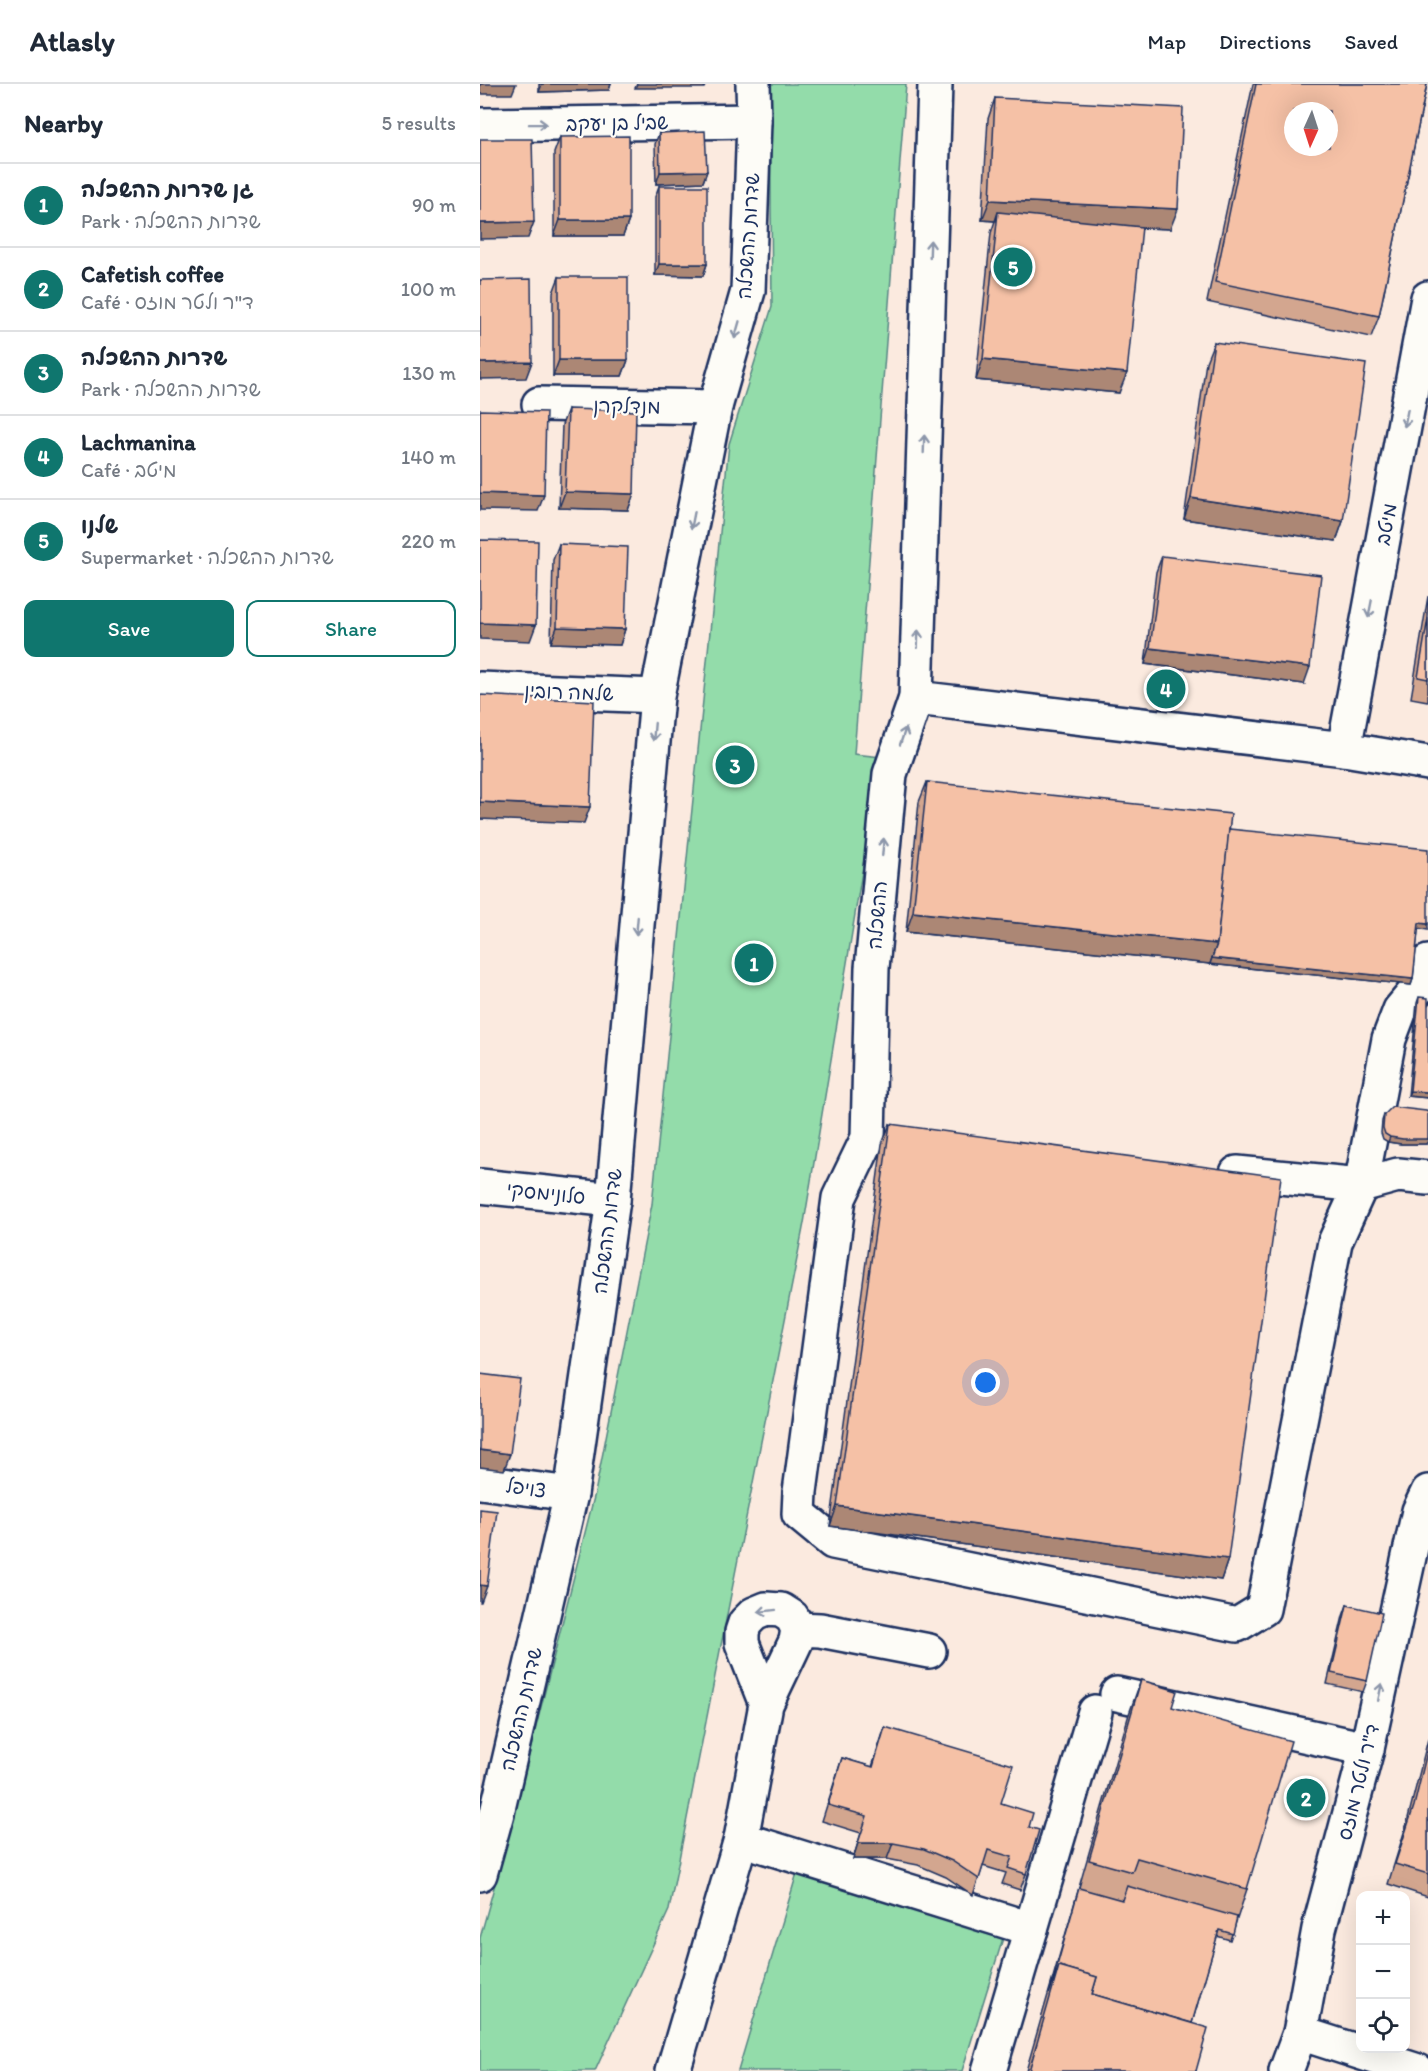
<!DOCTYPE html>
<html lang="en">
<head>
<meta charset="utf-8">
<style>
  body { margin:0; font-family:Itim,"Playpen Sans Hebrew",sans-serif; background:#f6f6f7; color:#1f2937 }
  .controls { position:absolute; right:18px; bottom:18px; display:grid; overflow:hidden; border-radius:12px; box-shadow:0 6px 24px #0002 }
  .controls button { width:54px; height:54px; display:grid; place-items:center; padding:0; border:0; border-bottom:2px solid #e0e1e3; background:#fff; color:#1f2937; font:30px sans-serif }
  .compass { position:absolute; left:804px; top:18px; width:54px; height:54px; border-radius:50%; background:#fff; box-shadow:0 6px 24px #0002; rotate:183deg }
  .you { position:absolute; left:506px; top:1299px; width:21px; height:21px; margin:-15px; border:4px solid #fff; border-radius:50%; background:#1a73e8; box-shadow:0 0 0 9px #1a73e833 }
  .badge { display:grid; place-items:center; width:39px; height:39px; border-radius:50%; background:#0f766e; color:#fff; font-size:20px; font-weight:700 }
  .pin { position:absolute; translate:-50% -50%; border:3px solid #fff; box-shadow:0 2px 6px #0006 }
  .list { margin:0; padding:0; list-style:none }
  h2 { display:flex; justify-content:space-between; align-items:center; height:78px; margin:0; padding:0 24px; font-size:26px }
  h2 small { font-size:20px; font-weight:400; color:#747a83 }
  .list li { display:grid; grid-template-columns:39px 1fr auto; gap:18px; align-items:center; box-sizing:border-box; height:84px; padding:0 24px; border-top:2px solid #e0e1e3 }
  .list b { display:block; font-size:22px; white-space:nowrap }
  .list p { margin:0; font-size:20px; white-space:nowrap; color:#747a83 }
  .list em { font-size:20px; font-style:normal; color:#747a83 }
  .actions { display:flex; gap:12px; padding:18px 24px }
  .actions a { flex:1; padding:14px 0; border:2px solid #0f766e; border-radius:12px; text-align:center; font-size:21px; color:#0f766e }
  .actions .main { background:#0f766e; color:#fff }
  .icon { flex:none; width:33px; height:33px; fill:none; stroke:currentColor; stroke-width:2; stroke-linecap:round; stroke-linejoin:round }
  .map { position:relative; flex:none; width:948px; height:1987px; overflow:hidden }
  header { display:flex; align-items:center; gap:36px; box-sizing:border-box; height:84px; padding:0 30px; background:#fff; border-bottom:2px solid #e0e1e3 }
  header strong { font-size:28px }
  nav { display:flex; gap:33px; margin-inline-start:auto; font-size:21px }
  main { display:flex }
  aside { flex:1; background:#fff }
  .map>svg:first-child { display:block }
</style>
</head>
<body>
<header>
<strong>Atlasly</strong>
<nav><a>Map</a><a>Directions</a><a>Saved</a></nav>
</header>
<main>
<aside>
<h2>Nearby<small>5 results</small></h2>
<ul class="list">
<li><span class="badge">1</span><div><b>גן שדרות ההשכלה</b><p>Park · שדרות ההשכלה</p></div><em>90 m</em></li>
<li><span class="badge">2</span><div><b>Cafetish coffee</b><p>Café · ד&quot;ר ולטר מוזס</p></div><em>100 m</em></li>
<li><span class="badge">3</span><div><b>שדרות ההשכלה</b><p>Park · שדרות ההשכלה</p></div><em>130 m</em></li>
<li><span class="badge">4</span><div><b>Lachmanina</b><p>Café · מיטב</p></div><em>140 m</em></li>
<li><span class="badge">5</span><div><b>שלנו</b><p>Supermarket · שדרות ההשכלה</p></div><em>220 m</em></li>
</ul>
<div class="actions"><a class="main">Save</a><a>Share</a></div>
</aside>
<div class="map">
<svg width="948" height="1987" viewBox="0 0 948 1987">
  <rect width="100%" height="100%" fill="#fbeadf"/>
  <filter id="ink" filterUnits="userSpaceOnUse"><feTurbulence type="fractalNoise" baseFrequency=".0167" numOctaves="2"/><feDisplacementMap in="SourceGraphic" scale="12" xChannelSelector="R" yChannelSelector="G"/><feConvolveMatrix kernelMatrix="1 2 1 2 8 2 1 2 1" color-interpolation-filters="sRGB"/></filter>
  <g filter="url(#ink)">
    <g fill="#93dcaa" stroke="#578684" stroke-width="1.5">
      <polygon points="290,0 426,0 374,670 401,673 324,1139 189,1826 115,1987 0,1987 0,1854 32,1738 115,1409 172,1120 249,360 292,223"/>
      <polygon points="317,1789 524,1851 482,1987 258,1987"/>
    </g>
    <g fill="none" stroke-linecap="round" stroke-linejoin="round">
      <defs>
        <g id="minor">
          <polyline points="455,0 436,614 410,690 392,884 388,1054 359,1114 320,1408 319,1430 353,1458 757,1541 783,1525 855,1158 881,1101 909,955 920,926 945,896 948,878"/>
          <polyline points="0,41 274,37"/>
          <polyline points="59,320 235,323"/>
          <polyline points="0,605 177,612"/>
          <polyline points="436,614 864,665 948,679"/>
          <polyline points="864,665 948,214"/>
          <polyline points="757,1089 881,1101 918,1091 948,1094"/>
          <polyline points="0,1102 133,1116"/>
          <polyline points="0,1398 91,1410"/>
          <polyline points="318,1545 340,1546 449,1567"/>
          <polyline points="637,1610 887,1665"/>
          <polyline points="261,1755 551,1845"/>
          <polyline points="0,1790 17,1729 91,1410 133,1116 177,612 235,323 268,207 274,37 273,0"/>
          <polyline points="820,1949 938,1987"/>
          <polyline points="193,1987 261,1755 286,1620 316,1557 318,1545 312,1533 301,1526 286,1525 274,1530 265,1539 262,1548 262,1559 286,1620"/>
          <polyline points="509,1987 615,1628"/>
          <polyline points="806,1987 820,1949 839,1845 887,1665 939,1427 948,1408"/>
        </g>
      </defs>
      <use href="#minor" stroke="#1b2f5e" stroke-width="38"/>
      <use href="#minor" stroke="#fdfcf7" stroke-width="33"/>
    </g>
    <g fill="#d3a68f" stroke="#1b2f5e" stroke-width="1.5">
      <polygon points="59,0 131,0 129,6 59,8"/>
      <polygon points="773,0 947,0 899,232 891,253 727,218"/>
      <polygon points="515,14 690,145 661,144 639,309 496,296 511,149 515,137 502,136 508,35"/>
      <polygon points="179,49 227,87 223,98 176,100 175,60"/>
      <polygon points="80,53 149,136 143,152 74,152 74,69"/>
      <polygon points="179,102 227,180 223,192 175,191 175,113"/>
      <polygon points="79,193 148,276 142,292 73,292 73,209"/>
      <polygon points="734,258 863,437 856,457 704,435 726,278"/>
      <polygon points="88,325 154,410 148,426 79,424 82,341"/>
      <polygon points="79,460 145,545 140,561 71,559 73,476"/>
      <polygon points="682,472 824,600 665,580 676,488"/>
      <polygon points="948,512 948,617 931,614"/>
      <polygon points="447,698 749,745 938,845 933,895 931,901 426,848 439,718"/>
      <polygon points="939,913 948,1014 928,1012 937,919"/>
      <polygon points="904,1031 946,1060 921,1060 908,1058 903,1055 901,1049 902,1037"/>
      <polygon points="410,1040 748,1475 741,1496 350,1442 402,1060"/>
      <polygon points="867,1521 887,1597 883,1608 847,1600 863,1532"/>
      <polygon points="661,1596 692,1623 767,1805 750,1856 737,1852 712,1939 716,1987 546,1987 649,1630"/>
      <polygon points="405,1643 521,1719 549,1743 546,1790 540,1806 522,1800 526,1789 503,1782 493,1811 466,1793 438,1781 407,1775 373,1775 381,1749 342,1737 362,1674 392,1683"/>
      <polygon points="948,1655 948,1813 908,1800 926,1742"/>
    </g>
    <g fill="#ac8774" stroke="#1b2f5e" stroke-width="1.5">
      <polygon points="0,0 36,0 32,10 0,10"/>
      <polygon points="62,0 131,0 129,6 59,8"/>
      <polygon points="157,0 226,0 224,4 155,4"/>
      <polygon points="227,87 223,98 176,100 180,88"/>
      <polygon points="510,116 698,125 690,145 517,137 518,128 515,137 502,136"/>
      <polygon points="80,136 149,136 143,152 74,152"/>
      <polygon points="54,138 48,154 0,155 0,139"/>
      <polygon points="179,180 227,180 223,192 175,191"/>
      <polygon points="503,275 647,289 639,309 496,296"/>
      <polygon points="79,276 148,276 142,292 73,292"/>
      <polygon points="52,278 46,294 0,295 0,279"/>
      <polygon points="85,408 154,410 148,426 79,424"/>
      <polygon points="0,409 64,411 58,427 0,426"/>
      <polygon points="711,414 863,437 856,457 704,435"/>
      <polygon points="0,539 56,541 50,557 0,555"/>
      <polygon points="77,543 145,545 140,561 71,559"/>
      <polygon points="670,564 830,583 824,600 665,580"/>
      <polygon points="0,718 110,723 104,739 0,735"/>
      <polygon points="433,828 737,860 730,880 426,848"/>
      <polygon points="939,839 948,840 948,846 937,844"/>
      <polygon points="732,874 933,895 931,901 730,880"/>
      <polygon points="930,1007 948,1008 948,1014 928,1012"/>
      <polygon points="910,1053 948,1054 948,1057 946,1060 921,1060 908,1058"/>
      <polygon points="0,1366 30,1370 24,1386 0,1383"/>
      <polygon points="357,1422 748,1475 741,1496 350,1442"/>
      <polygon points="0,1501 7,1502 1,1518 0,1518"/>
      <polygon points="378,1759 413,1759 407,1775 373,1775"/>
    </g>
    <g fill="#f5c1a6" stroke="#1b2f5e" stroke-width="1.5" fill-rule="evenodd">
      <path d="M776,0H947L899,232L735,198ZM813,27H849V63H813Z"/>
      <polygon points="515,14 703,24 698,125 510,116"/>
      <polygon points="225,47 227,87 180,88 179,49"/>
      <polygon points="149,52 149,136 80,136 80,53"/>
      <polygon points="0,55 52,55 54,138 0,139"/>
      <rect x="179" y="102" width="48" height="78"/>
      <polygon points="518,128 662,143 647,289 503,275"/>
      <rect x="79" y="193" width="69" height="83"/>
      <polygon points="51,195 52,278 0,279 0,196"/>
      <polygon points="734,258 886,280 863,437 711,414"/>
      <polygon points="88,325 156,327 154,410 85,408"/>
      <polygon points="0,326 66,328 64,411 0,409"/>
      <polygon points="0,456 58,457 56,541 0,539"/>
      <polygon points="79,460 148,463 145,545 77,543"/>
      <polygon points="682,472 841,491 830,583 670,564"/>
      <polygon points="948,534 948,595 938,593"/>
      <polygon points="0,611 114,617 110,723 0,718"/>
      <polygon points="447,698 751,730 737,860 433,828"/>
      <polygon points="749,745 948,765 948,840 939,839 933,895 732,874 737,860"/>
      <polygon points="939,913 948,914 948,1008 930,1007"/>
      <polygon points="912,1023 946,1027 948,1028 948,1055 923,1055 910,1053 905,1050 903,1044 904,1031"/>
      <polygon points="410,1040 801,1093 748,1475 357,1422"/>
      <polygon points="0,1290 40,1295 30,1370 0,1366"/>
      <polygon points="0,1425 17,1427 7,1502 0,1501"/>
      <polygon points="867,1521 902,1529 887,1597 851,1589"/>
      <polygon points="661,1596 697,1607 692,1623 811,1657 767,1805 657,1774 652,1788 609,1776"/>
      <polygon points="405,1643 533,1681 521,1719 553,1729 549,1743 559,1746 546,1790 528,1784 532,1773 508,1766 499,1795 472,1777 444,1765 413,1759 378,1759 387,1732 348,1721 362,1674 393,1683"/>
      <polygon points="948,1664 948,1790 915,1780 934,1722"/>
      <polygon points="647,1802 757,1833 753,1850 739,1846 712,1939 612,1910 617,1893 579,1882 569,1910 599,1804 642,1816"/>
      <polygon points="579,1882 617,1893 612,1910 728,1944 716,1987 549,1987"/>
    </g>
    <defs><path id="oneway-shaft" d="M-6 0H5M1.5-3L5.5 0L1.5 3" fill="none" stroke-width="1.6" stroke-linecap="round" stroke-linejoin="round" transform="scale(1.5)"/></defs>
    <g stroke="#8c96aa">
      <use href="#oneway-shaft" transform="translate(58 40) rotate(-1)"/>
      <use href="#oneway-shaft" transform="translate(450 165) rotate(-88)"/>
      <use href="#oneway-shaft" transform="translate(257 246) rotate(106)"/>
      <use href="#oneway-shaft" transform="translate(926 334) rotate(101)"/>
      <use href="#oneway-shaft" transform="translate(444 360) rotate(-88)"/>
      <use href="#oneway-shaft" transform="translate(213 436) rotate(101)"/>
      <use href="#oneway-shaft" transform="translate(890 525) rotate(101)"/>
      <use href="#oneway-shaft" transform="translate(438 555) rotate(-88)"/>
      <use href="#oneway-shaft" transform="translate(174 648) rotate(95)"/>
      <use href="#oneway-shaft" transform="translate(423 652) rotate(-71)"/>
      <use href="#oneway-shaft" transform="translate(403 763) rotate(-85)"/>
      <use href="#oneway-shaft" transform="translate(157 842) rotate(95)"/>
      <use href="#oneway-shaft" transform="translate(287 1527) rotate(173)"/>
      <use href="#oneway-shaft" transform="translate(900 1608) rotate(-78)"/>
    </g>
  </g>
  <g text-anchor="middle" stroke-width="4.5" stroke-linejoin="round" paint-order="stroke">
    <g font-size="20" fill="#1b2f5e" stroke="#fdfcf7">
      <text transform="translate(137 39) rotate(-1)" y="7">שביל בן יעקב</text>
      <text transform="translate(268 152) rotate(-86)" y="7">שדרות ההשכלה</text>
      <text transform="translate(147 322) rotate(1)" y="7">מנדלקרן</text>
      <text transform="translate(906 440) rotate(-79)" y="7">מיטב</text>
      <text transform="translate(89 608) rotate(2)" y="7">שלמה רובין</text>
      <text transform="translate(397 831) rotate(-85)" y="7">ההשכלה</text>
      <text transform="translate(66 1109) rotate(6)" y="7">סלונימסקי</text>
      <text transform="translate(127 1147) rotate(-83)" y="7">שדרות ההשכלה</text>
      <text transform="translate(46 1404) rotate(8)" y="7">צויפל</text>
      <text transform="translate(41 1625) rotate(-77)" y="7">שדרות ההשכלה</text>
      <text transform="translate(878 1698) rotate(-76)" y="7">ד"ר ולטר מוזס</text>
    </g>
  </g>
</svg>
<div class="controls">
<button>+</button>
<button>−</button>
<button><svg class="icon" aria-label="locate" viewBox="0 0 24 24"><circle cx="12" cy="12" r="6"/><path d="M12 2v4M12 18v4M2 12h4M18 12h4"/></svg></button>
</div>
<svg class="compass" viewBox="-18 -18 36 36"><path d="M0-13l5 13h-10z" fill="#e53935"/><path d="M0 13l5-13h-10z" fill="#747a83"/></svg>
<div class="you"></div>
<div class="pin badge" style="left:274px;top:879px">1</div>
<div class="pin badge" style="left:826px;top:1714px">2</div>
<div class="pin badge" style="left:255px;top:681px">3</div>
<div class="pin badge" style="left:686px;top:605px">4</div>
<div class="pin badge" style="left:533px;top:183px">5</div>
</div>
</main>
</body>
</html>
